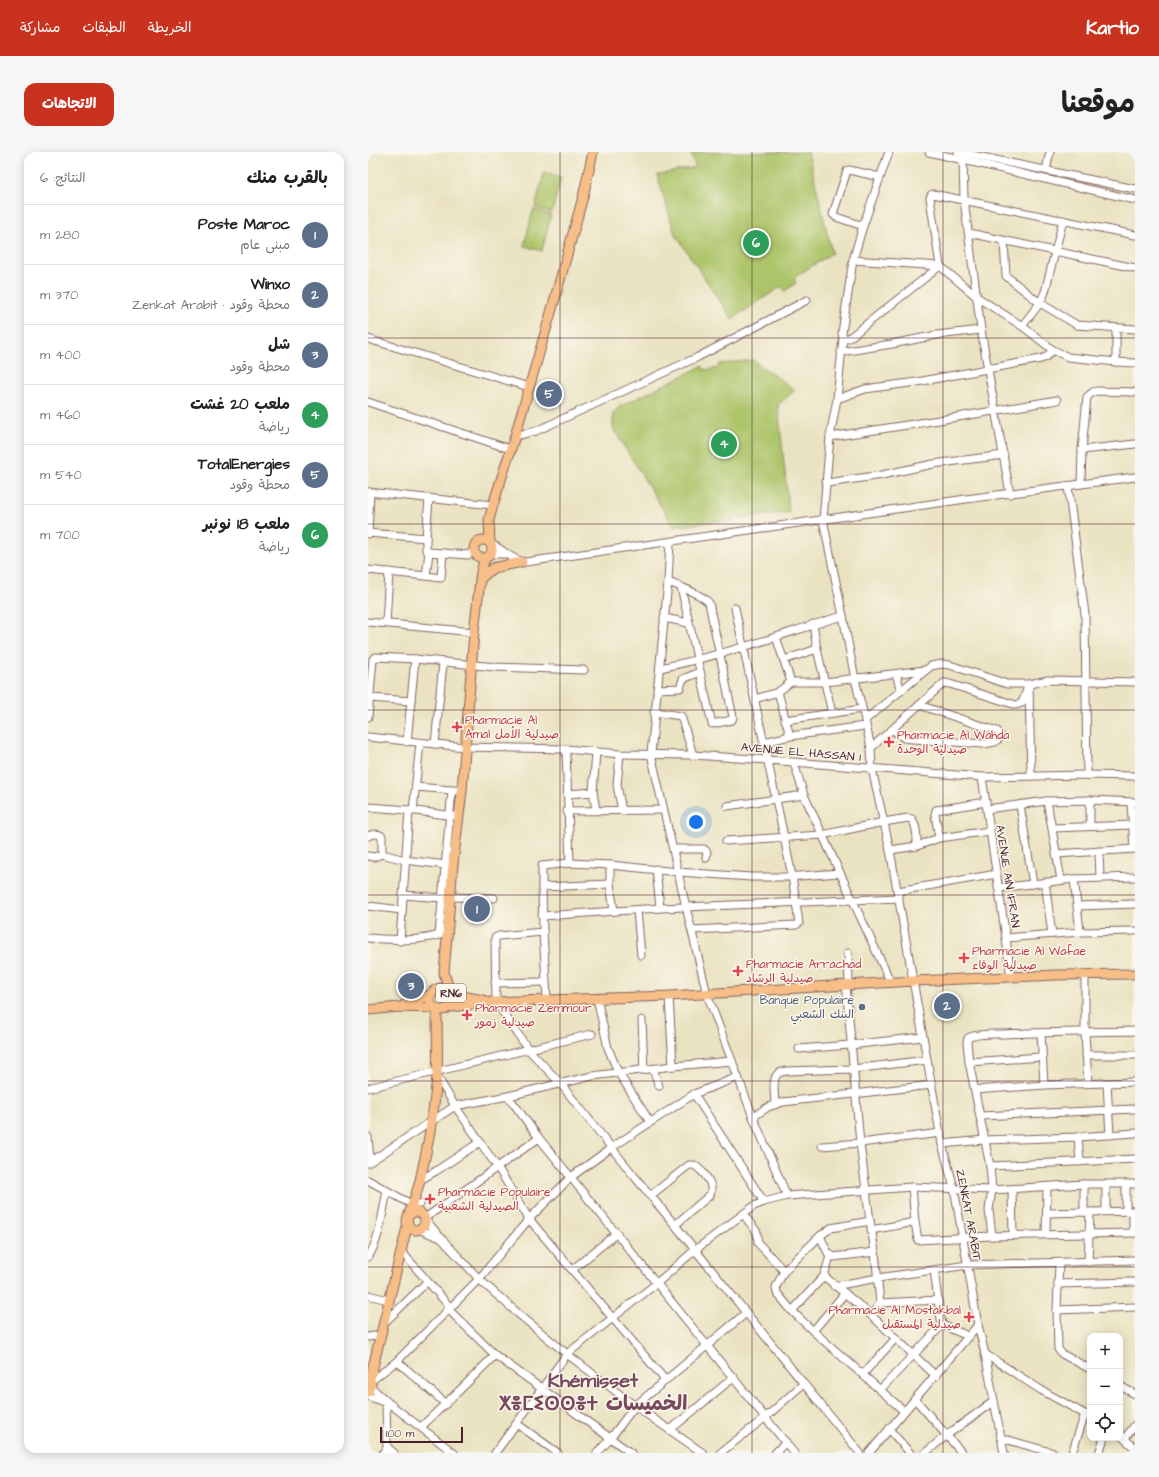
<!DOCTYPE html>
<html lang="ar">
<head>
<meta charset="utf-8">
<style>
  body { margin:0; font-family:"Architects Daughter","Playpen Sans Arabic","Noto Sans Tifinagh",sans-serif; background:#f6f6f6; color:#222; direction:rtl }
  .controls { position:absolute; right:12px; bottom:12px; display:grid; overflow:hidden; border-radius:8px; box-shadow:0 2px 10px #0003 }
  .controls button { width:36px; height:36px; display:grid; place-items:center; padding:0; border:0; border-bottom:1px solid #e0e0e0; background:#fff; color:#222; font:20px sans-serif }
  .scale { position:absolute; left:12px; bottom:10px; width:83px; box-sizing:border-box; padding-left:4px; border:2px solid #4a1f2b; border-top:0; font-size:11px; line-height:14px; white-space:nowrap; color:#4a1f2b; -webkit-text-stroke:3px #fbf7ec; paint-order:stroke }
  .you { position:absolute; left:328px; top:670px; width:14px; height:14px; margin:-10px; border:3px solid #fff; border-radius:50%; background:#1a73e8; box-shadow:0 0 0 6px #1a73e833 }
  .badge { display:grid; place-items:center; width:26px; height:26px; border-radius:50%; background:#c8321e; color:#fff; font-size:13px; font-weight:700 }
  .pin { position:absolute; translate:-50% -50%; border:2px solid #fff; box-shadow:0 1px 4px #0006 }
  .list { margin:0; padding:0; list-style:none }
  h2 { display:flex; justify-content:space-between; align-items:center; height:52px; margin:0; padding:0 16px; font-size:17px }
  h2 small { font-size:13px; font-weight:400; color:#767676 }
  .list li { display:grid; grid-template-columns:26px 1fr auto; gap:12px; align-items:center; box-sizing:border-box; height:60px; padding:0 16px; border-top:1px solid #e0e0e0 }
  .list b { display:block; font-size:15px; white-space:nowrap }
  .list p { margin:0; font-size:13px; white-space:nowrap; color:#767676 }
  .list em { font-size:13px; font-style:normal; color:#767676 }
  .icon { flex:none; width:22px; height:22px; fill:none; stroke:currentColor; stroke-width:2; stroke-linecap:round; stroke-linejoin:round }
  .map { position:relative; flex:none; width:767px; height:1301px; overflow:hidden; direction:ltr; border-radius:12px }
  header { display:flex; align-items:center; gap:24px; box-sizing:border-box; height:56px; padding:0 20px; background:#c8321e; color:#fff }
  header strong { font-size:19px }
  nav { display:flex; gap:22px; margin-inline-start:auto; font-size:14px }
  .intro { display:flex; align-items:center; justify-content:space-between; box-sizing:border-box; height:96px; padding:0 24px }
  h1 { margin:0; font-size:28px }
  .button { padding:10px 18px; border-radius:12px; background:#c8321e; color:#fff; font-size:14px; font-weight:700 }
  main { display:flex; gap:24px; padding:0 24px }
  aside { flex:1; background:#fff; border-radius:12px; box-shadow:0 2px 10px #0003 }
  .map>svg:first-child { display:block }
</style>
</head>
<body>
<header>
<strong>Kartio</strong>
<nav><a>الخريطة</a><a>الطبقات</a><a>مشاركة</a></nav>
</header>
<div class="intro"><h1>موقعنا</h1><a class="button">الاتجاهات</a></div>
<main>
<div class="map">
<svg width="767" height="1301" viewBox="0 0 767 1301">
  <rect width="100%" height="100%" fill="#fbf7ec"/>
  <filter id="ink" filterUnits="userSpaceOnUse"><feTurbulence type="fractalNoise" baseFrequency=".025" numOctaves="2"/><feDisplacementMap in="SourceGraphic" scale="8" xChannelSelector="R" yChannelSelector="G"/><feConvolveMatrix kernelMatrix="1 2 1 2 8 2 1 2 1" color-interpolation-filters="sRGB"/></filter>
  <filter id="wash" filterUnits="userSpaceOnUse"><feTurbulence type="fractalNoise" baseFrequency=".012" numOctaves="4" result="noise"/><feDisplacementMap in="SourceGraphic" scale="16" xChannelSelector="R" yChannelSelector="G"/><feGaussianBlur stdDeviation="0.9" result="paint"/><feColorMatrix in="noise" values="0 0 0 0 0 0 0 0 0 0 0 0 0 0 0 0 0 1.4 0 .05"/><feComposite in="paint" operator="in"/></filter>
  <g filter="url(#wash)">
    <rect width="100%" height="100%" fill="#eae3c2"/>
    <g fill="#adc56a" stroke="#7c724a">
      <polygon points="322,0 440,0 464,101 426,126 428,131 417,139 414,134 364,167 307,82 289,23 328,15"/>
      <polygon points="176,20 193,25 184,61 167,56"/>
      <polygon points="165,58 183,63 174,99 156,94"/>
      <polygon points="385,208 427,238 410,253 421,360 306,375 246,278 245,273 245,262 251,255 334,214 337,218 350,216 352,212"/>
    </g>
  </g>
  <g filter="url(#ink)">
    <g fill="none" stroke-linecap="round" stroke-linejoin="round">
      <defs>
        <g id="minor">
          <polyline points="521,0 495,74 485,108 474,181 475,186 477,187 481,186 572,114 562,46 563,43 565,42 767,83"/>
          <polyline points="561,0 767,48"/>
          <polyline points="590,0 767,37"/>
          <polyline points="596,1 595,7 596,48 613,178 642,342"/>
          <polyline points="678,18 682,0"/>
          <polyline points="495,74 468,65 465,62 479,19 481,18 512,25"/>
          <polyline points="601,81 767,116"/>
          <polyline points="636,89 638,124 672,151 709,173 767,177"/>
          <polyline points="485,108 572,114 609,145 654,174 685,198 700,205 748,210 767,211"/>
          <polyline points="654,174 672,151 677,140 695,68"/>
          <polyline points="748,176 748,210"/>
          <polyline points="475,186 469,247 462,285 455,368 475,464 487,527 497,568 503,596 504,617 522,698 574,992 586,1036 610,1173 617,1202 636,1301"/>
          <polyline points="0,187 161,235"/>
          <polyline points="473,200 524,192 569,183 613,178"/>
          <polyline points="469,247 497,237 549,230 673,207 678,205 685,198"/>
          <polyline points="0,250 142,297"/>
          <polyline points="147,284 168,279 330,205 439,148"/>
          <polyline points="462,285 584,266 689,248"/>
          <polyline points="714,298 767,292"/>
          <polyline points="459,331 514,323 565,312 636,303"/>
          <polyline points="713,332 714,298 719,245 725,240 729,239 767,240"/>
          <polyline points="700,334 717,462 719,623"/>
          <polyline points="0,340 125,353"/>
          <polyline points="0,381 58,386 61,346"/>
          <polyline points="0,382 2,340"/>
          <polyline points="58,386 58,398 61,400"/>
          <polyline points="302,390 300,430 283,602 318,755 339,842 385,965 419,1044"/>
          <path d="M123,392C134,396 145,410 158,410L598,347L767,325"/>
          <polyline points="122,402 139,402"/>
          <polyline points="0,418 58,424 61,400 100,403 106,399"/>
          <polyline points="58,424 73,426 75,401"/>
          <path d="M300,430C310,434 334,442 341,451L365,565L364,568L344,572L313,435"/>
          <polyline points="296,466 321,471"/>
          <polyline points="0,470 106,480"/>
          <polyline points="18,471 21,420"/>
          <polyline points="445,472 449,497 464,561"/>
          <polyline points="408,485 423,530"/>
          <polyline points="416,508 449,497"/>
          <path d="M292,516C331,508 370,497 408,485C430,478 452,470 475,464"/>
          <polyline points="528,522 533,539"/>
          <polyline points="289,537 312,536 315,527 332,520"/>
          <polyline points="410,540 422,584"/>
          <polyline points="2,546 43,549"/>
          <polyline points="387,547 410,540 423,530 457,530 557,518"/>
          <polyline points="286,560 313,564 325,603"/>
          <polyline points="0,565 5,507 7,505 47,507 127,515 216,518"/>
          <polyline points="417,568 494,557"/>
          <polyline points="497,568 563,514 574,512 582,513 639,532 661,532 663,624"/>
          <polyline points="525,578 536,586 545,587 615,592 627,590 632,586 632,582 629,579 551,553"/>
          <polyline points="0,585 97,595 198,597 252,602 325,603 400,608 614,625 719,623 767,624"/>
          <polyline points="39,590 47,507"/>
          <polyline points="396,590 422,584 497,574"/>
          <polyline points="67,592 75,511"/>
          <polyline points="503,596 576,531 582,532 648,553 654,551 661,532 680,528 767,530"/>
          <polyline points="198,597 202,711"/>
          <polyline points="228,600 225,640 228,658"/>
          <polyline points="252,602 249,633 254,659"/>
          <polyline points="426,611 436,643 523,831"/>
          <polyline points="614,625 638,786 643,826"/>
          <polyline points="48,635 84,638"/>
          <polyline points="199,642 225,640"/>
          <polyline points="679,649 693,728"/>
          <polyline points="763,650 766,697"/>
          <polyline points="652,653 665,732"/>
          <polyline points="359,654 436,643"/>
          <polyline points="0,655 41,658 86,664"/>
          <polyline points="619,657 679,649 722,648 767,650"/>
          <polyline points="45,659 52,591"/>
          <polyline points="199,659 295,658"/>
          <polyline points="722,674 722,648"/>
          <polyline points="684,676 765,673"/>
          <path d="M0,684C4,682 10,681 14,684V702"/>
          <polyline points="571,686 567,662 568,658 618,650"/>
          <path d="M358,689L454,683L516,670L540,666L544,667C549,675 549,685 549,694L522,698"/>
          <polyline points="549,694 571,686 622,679"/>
          <polyline points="305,697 336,697 339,700 338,706"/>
          <polyline points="731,699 732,726"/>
          <polyline points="688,702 767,697"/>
          <polyline points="0,704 6,705 14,702 37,708 78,713 82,712"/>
          <polyline points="242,713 242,732 246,759"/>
          <polyline points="288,717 292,756"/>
          <polyline points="706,727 712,780"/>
          <polyline points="677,730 684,782"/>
          <polyline points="174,735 174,714 202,711 242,713 310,720 383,725 418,725 472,721"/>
          <polyline points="630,736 706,727 767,725"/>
          <polyline points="530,739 629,722"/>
          <polyline points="35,743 75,746"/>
          <polyline points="82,745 126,746"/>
          <polyline points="0,754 34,758"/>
          <polyline points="709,754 767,752"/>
          <polyline points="269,758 273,803"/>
          <polyline points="174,764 292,756 531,746"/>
          <polyline points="324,778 428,773 431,771 424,724 416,685 367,456"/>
          <polyline points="175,780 131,784 127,786 128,850 160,897 192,931 266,1024 307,1073 492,1301"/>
          <polyline points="71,783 84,638 94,639"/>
          <path d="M0,786C28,788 48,790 75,782"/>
          <polyline points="638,786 712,780 767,779"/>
          <polyline points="32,789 41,658"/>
          <polyline points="480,801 481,833"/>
          <polyline points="717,823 717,880 720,931"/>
          <polyline points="127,831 178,830"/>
          <polyline points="478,833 492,991 502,1069 507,1100 512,1151 504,1164"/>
          <polyline points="301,844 305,914"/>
          <polyline points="229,846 240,896 250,920 282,970"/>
          <polyline points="179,847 175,780 174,735 242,732"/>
          <polyline points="274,868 276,918"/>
          <polyline points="673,881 676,933"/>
          <polyline points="431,897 482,893 555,885"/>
          <polyline points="718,903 767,903"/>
          <polyline points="601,910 674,905"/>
          <polyline points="285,917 291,934"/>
          <polyline points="69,924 87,954 130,1016 161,1067 297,1228"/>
          <polyline points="739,931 742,983"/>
          <polyline points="0,936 224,882"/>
          <polyline points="607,938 676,933 767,930"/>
          <polyline points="326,942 396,1050"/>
          <polyline points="140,944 171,986 426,1301"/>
          <path d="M407,952C407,944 403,925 411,921C413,920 415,920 418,919L485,917L559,908"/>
          <polyline points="612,964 767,957"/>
          <polyline points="385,965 400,955 415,950 564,933"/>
          <polyline points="0,985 2,1009"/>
          <polyline points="710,985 712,1010"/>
          <polyline points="574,992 616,988 710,985 767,981"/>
          <polyline points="454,994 492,991 573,981"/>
          <polyline points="0,1011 87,954 140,944 224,924 305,914 364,909"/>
          <polyline points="622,1014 767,1007"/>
          <polyline points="0,1028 43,1052 52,1052"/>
          <polyline points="52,1028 68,1019 112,990"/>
          <polyline points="716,1032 716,1060"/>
          <polyline points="738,1032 738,1059"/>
          <polyline points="758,1032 758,1059"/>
          <polyline points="544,1035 547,1070 550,1088 624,1084 767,1081"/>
          <polyline points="644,1037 645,1083"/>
          <path d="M282,1044L321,1013H326C335,1019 347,1032 342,1043L307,1073"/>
          <polyline points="679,1061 767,1059"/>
          <polyline points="375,1062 389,1080 390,1091 416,1119"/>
          <polyline points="57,1066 171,986"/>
          <polyline points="57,1067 73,1086 113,1129 153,1164 199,1202 267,1254 335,1301"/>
          <polyline points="502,1069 463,1076 452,1084 416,1119 408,1135 409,1141 424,1159 445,1179 536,1259"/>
          <polyline points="50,1077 73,1086"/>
          <polyline points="503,1078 547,1070"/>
          <polyline points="765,1081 765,1059"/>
          <polyline points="678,1082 679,1035"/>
          <polyline points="452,1084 460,1101 466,1105 507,1100"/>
          <path d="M624,1084L621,1058L624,1038L622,1014L601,910L599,890L600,886C608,881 627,882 636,882C680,880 724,880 767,879"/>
          <polyline points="33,1099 82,1155"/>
          <path d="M0,1105C11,1090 15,1058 19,1039"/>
          <polyline points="720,1110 722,1060"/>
          <polyline points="691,1111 689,1158 690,1197 694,1202 722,1217"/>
          <polyline points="204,1118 249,1081"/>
          <polyline points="456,1124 504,1164 568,1224"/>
          <polyline points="690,1132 767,1130"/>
          <polyline points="466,1134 510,1126 600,1113 767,1108"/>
          <polyline points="0,1143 20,1148"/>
          <polyline points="570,1148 574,1173 600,1184"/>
          <polyline points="512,1151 570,1148 566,1118"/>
          <polyline points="80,1157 127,1203 263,1301"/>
          <polyline points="689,1158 767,1155"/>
          <polyline points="424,1159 456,1124 462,1104"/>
          <polyline points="15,1172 59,1130"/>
          <polyline points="445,1179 477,1141"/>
          <polyline points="0,1185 7,1184 12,1186"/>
          <polyline points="617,1202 673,1238 722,1265"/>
          <polyline points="29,1209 78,1252"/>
          <polyline points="495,1222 528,1186"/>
          <polyline points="3,1229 29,1209 111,1127 161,1067 203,1025 243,996 326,942 370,925"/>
          <polyline points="752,1234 767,1242"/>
          <polyline points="3,1235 22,1252 86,1301"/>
          <polyline points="512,1238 574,1173"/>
          <polyline points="0,1244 18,1251"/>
          <polyline points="547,1247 594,1301"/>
          <polyline points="149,1272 190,1301"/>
          <polyline points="53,1275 97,1233 127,1203"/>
          <polyline points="521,1277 542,1301"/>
          <polyline points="302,1278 366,1225"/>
          <polyline points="752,1283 767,1296"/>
          <polyline points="633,1286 686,1301"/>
          <polyline points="757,1286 767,1273"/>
          <polyline points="19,1295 26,1301"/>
          <polyline points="15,1301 18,1299 19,1295 18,1249"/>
          <polyline points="127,1301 199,1202 289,1131 327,1098 386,1054 396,1050 419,1044 544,1035 624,1038 716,1032 767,1032"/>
          <polyline points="229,1301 242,1287 267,1254 378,1161"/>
          <polyline points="352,1301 398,1265 435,1232"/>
          <polyline points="407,1301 418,1290"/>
          <polyline points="501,1301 610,1173"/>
          <polyline points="557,1301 579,1283 626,1249"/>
          <polyline points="704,1301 717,1262"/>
          <polyline points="731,1301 736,1286"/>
        </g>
        <g id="major">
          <circle cx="115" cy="397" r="9"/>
          <polyline points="122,391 121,368 125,353 147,284 184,157 215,45 225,0"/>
          <polyline points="112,427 125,416 154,410"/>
          <circle cx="73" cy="847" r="11"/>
          <polyline points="82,840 76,821 85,712 94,639 106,480 113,420 117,406"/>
          <polyline points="83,842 115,848"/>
          <polyline points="36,853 63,843"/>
          <polyline points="82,855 124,850 301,844 546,829 688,823 767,822"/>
          <polyline points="0,858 31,855 66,856"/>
          <circle cx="48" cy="1069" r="9"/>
          <path d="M40,1066C43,1053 49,1042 52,1028C60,995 66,959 69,925C70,903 69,880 69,858"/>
          <polyline points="0,1223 3,1232 0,1240"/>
          <polyline points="2,1227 40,1071"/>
        </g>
      </defs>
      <use href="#minor" stroke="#826460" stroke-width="9"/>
      <use href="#major" stroke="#826460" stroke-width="11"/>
      <use href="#minor" stroke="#fff" stroke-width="7"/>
      <use href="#major" stroke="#f7be88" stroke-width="9"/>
    </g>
  </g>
  <path fill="none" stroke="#4a1f2b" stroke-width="1" stroke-opacity="0.55" d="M192,0V1301M384,0V1301M575,0V1301M0,186H767M0,372H767M0,558H767M0,743H767M0,929H767M0,1115H767"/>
  <g fill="#e0444e" stroke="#fbf7ec" stroke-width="1.5">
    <path d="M87 569h4v4h4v4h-4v4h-4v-4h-4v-4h4z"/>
    <path d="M519 584h4v4h4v4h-4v4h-4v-4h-4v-4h4z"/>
    <path d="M594 800h4v4h4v4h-4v4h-4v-4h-4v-4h4z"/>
    <path d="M368 813h4v4h4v4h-4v4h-4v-4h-4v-4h4z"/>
    <path d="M97 857h4v4h4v4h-4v4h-4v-4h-4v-4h4z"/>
    <path d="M60 1041h4v4h4v4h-4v4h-4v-4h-4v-4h4z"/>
    <path d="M599 1159h4v4h4v4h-4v4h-4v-4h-4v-4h4z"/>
  </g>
  <circle fill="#5c6f8a" stroke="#fbf7ec" stroke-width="1.5" cx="494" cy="855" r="4"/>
  <g text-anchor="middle" stroke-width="3" stroke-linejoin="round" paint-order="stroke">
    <rect fill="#fbf7ec" stroke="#7f6065" stroke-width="1" x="68" y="832" width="30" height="18" rx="3"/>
    <g font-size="11" font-weight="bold" fill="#4a1f2b">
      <text x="83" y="845">RN6</text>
    </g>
    <g font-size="12" fill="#be3a42" stroke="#fbf7ec" text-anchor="start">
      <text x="97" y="572">Pharmacie Al<tspan x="97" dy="14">Amal صيدلية الأمل</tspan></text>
      <text x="529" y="587">Pharmacie Al Wahda<tspan x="529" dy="14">صيدلية الوحدة</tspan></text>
      <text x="604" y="803">Pharmacie Al Wafae<tspan x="604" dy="14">صيدلية الوفاء</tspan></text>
      <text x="378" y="816">Pharmacie Arrachad<tspan x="378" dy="14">صيدلية الرشاد</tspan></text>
      <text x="107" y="860">Pharmacie Zemmour<tspan x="107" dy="14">صيدلية زمور</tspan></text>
      <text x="70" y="1044">Pharmacie Populaire<tspan x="70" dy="14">الصيدلية الشعبية</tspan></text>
      <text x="593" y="1162" text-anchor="end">Pharmacie Al Mostakbal<tspan x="593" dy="14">صيدلية المستقبل</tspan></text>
    </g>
    <g font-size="12" fill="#4a1f2b" stroke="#fbf7ec">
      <text transform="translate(433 600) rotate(5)" y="4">AVENUE EL HASSAN I</text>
      <text transform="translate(640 724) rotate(81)" y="4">AVENUE AIN IFRAN</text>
      <text transform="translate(601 1063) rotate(79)" y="4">ZENKAT ARABIT</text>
    </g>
    <g font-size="12" fill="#4e5e75" stroke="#fbf7ec" text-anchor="end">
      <text x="486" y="852">Banque Populaire<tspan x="486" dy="14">البنك الشعبي</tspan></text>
    </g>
    <g font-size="20" font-weight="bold" fill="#79495d" stroke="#fbf7ec">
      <text x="225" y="1235">Khémisset<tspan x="225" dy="23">ⵅⴻⵎⵉⵙⵙⴻⵜ الخميسات</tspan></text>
    </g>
  </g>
</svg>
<div class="controls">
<button>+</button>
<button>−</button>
<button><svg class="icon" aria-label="locate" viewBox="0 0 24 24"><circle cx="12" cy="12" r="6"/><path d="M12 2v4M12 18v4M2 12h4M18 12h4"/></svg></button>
</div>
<div class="scale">100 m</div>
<div class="you"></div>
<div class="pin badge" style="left:109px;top:757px;background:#5c6f8a">1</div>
<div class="pin badge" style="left:579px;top:854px;background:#5c6f8a">2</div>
<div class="pin badge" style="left:43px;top:834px;background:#5c6f8a">3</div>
<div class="pin badge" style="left:356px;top:292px;background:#2e9e5b">4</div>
<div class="pin badge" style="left:181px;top:242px;background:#5c6f8a">5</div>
<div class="pin badge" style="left:388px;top:91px;background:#2e9e5b">6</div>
</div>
<aside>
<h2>بالقرب منك<small>النتائج: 6</small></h2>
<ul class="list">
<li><span class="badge" style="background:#5c6f8a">1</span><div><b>Poste Maroc</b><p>مبنى عام</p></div><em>280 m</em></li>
<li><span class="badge" style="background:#5c6f8a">2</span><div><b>Winxo</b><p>محطة وقود · Zenkat Arabit</p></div><em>370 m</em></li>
<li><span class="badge" style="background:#5c6f8a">3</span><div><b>شل</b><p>محطة وقود</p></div><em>400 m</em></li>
<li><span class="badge" style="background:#2e9e5b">4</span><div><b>ملعب 20 غشت</b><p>رياضة</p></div><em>460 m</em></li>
<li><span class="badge" style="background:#5c6f8a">5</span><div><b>TotalEnergies</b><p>محطة وقود</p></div><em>540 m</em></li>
<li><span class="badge" style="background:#2e9e5b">6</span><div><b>ملعب 18 نونبر</b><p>رياضة</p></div><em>700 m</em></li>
</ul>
</aside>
</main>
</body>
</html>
